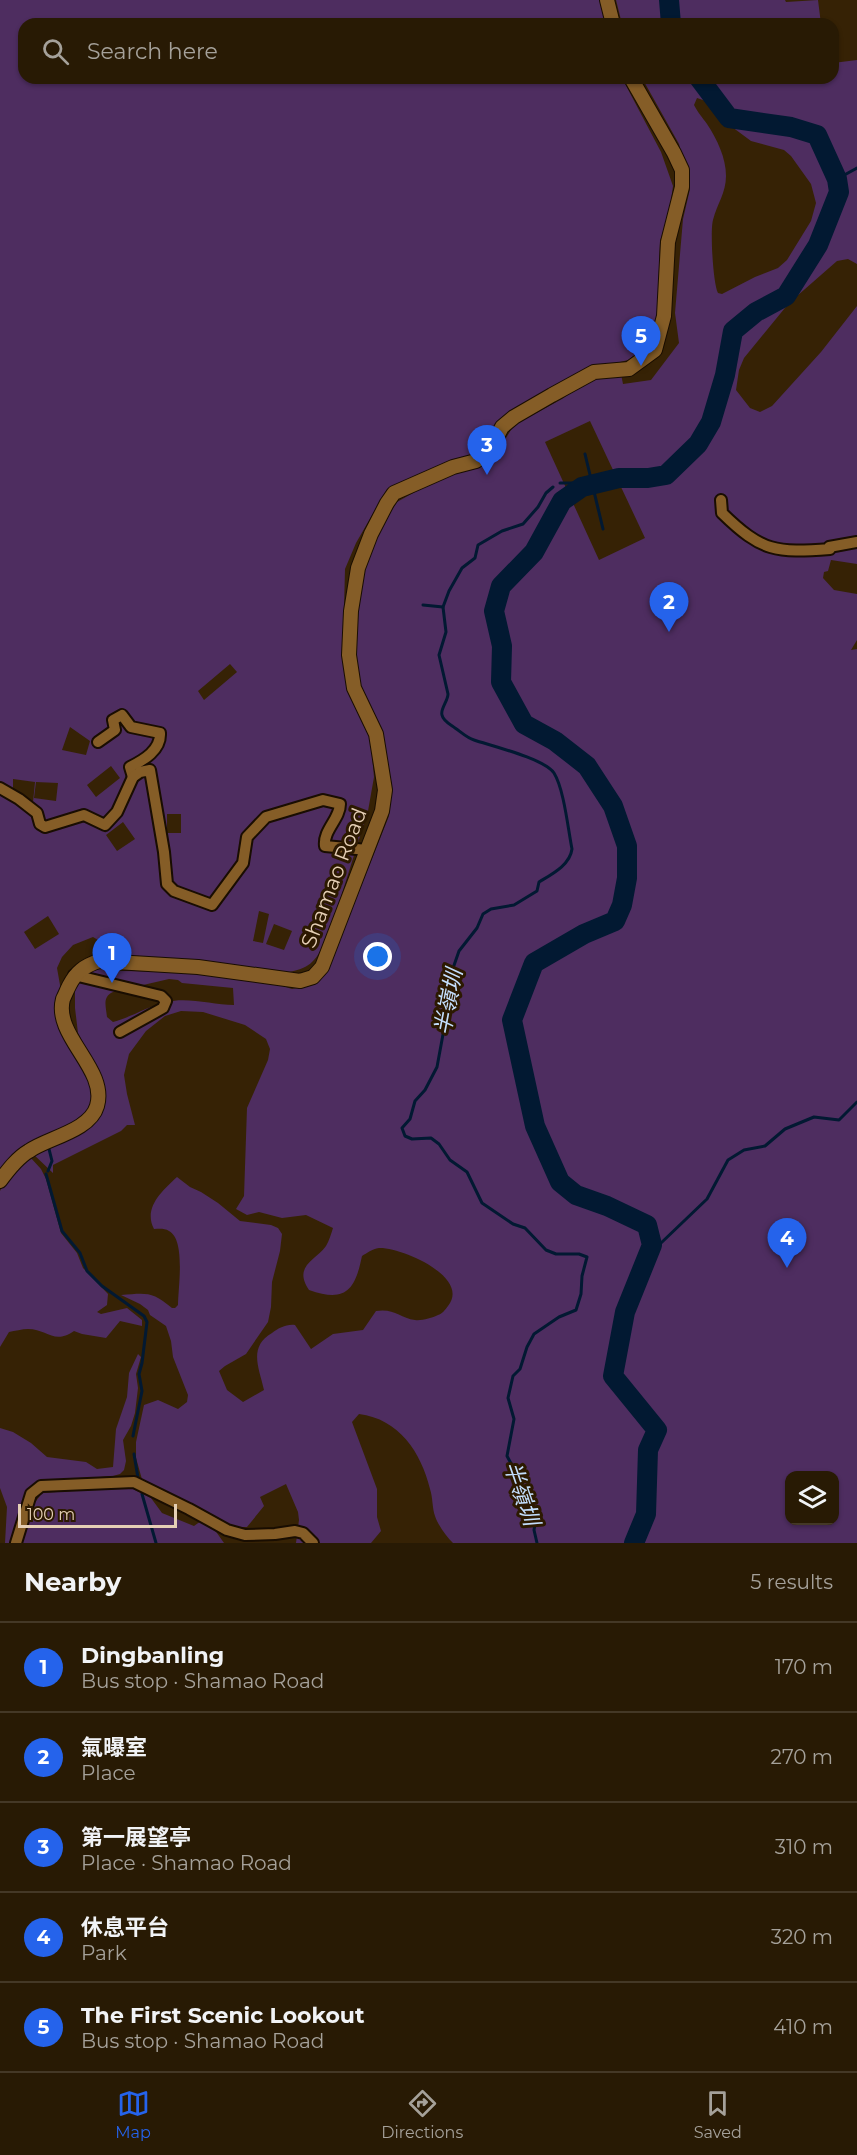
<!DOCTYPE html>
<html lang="en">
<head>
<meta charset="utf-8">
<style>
  body { margin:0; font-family:Montserrat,"Noto Sans TC",sans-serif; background:#342713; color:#f1f3f6 }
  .controls { position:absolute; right:18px; bottom:18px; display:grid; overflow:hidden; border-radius:12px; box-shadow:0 2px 4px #0004 }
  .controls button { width:54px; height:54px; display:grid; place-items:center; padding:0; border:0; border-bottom:2px solid #443826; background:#281a04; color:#f1f3f6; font:30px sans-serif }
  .scale { position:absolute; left:18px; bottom:15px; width:159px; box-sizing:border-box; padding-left:6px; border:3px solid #e5cfb5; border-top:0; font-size:16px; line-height:21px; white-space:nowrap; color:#e5cfb5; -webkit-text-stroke:4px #2c1900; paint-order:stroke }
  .you { position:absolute; left:378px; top:957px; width:21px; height:21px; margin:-15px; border:4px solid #fff; border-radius:50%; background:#1a73e8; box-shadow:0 0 0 9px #1a73e833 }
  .badge { display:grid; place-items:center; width:39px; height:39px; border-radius:50%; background:#2563eb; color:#fff; font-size:20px; font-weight:700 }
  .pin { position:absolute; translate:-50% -50px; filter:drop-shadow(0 2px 3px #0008) }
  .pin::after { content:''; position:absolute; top:32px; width:21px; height:18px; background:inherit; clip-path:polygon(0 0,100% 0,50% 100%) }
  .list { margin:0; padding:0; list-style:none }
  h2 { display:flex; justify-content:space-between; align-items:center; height:78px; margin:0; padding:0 24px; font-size:26px }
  h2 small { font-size:20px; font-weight:400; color:#a5a19a }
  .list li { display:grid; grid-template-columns:39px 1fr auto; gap:18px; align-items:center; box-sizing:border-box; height:90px; padding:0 24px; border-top:2px solid #443826 }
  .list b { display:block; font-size:22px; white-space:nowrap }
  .list p { margin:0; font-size:20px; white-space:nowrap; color:#a5a19a }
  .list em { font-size:20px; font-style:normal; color:#a5a19a }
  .icon { flex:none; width:33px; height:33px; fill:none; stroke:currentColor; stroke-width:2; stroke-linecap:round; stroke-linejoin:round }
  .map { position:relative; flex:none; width:857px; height:1543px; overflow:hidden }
  .search { position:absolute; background:#281a04; box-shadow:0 2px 4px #0004; left:18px; right:18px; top:18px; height:66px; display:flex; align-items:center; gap:15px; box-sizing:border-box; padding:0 21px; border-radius:18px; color:#a5a19a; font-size:22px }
  .sheet { height:528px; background:#281a04 }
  nav { display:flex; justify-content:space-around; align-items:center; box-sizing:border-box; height:84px; border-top:2px solid #443826; background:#281a04; font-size:16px; color:#a5a19a }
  nav a { display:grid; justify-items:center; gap:3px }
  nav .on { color:#2563eb }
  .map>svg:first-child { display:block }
</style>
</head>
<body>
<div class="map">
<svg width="857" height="1543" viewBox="0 0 857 1543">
  <rect width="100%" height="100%" fill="#362205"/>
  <g fill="#4e2d60" fill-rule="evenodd">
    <path d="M0,0H603L607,24H24V78H622L661,152L673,186L669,214L660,241L657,324L649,340L640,351L628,360L592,369L511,413C496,422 489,434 482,451L387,489L356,543L345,569L343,649L370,734L374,777L368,811L327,941C313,963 311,968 285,973L125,958L103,951L98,940L93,937L73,945L62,957L57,968L60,985L59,1025L92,1086L94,1095L87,1115L0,1174ZM230,664L237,672L204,700L198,691ZM70,727L90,741L86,755L62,750ZM111,766L120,778L96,797L87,785ZM13,779L35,782L33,802L23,799L13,790ZM36,782L58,783L56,801L34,798ZM167,814H181V833H167ZM123,822L135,839L117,851L106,835ZM259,911L269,914L263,943L253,941ZM48,916L59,934L35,949L24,932ZM274,924L292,931L284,950L266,944Z"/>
    <polygon points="616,0 785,0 786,2 818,0 821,24 622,24"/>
    <path d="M857,60V264L848,259L837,261L789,303L744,358L739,370L736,390L750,408L760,412L772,406L821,352L857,306V564L831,560L828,571L824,572L823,578L834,590L857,594V640L851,650L857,649V1543H453C446,1536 438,1525 435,1516C432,1508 433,1498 430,1489C421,1452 399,1419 359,1414L352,1422L377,1489V1517L381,1531L371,1543H296L299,1520L298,1512L286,1484L260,1497L264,1506L247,1527H232L143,1483L136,1458V1442L144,1405L158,1400L178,1409L187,1402L188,1395L173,1357L171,1341L166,1326L150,1315L148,1310L140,1304L121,1295C146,1293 152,1291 172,1308H175L178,1305C178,1288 186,1240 169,1231C164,1228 159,1229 154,1229C143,1208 162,1191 177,1177L190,1187L201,1192L218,1203L240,1221L271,1225L278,1228L282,1234L280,1251L272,1282L271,1307L268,1322L246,1354L225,1366L219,1371L227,1390L243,1402L264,1390C259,1368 248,1347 272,1333C279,1328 286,1324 295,1325L311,1349L333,1334L363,1330L376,1311C394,1308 400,1318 415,1320C421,1321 432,1318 438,1315C442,1314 445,1310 448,1306C471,1277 401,1247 379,1248C372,1249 367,1253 362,1256C355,1290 346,1303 309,1290C293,1266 315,1261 326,1246C329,1241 331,1234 333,1228L306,1215L282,1218L259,1212L247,1215L236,1209L244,1196L247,1108L268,1060L270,1049L266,1039L245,1025L203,1012L181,1011L165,1016L146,1031L129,1054L124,1075L127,1094L135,1125H127L121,1131L53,1165V1173L31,1152L92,1121L99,1073L78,1033L75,1008V984L97,961L121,971L197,972L258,978L292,989L314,984L327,972L389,816L392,784L359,687L354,663L357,611L367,556L371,544L397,502L438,479L491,462L514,425L562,399L596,375L621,374L623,384L651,380L679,343L675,313L683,219L690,189L679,144L642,78H833V63ZM697,98L709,102L724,121L751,141L784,150L791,156L811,184L816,203L811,221L787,260L778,268L755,277L722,294L718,293C713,284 710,230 713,220C717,204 726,193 726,176C726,158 717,139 707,124C703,118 698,113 694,105ZM590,421L645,538L599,560L545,442ZM169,979L178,980L182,983L233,988L234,1005C213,1005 188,997 167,1002C148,1006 132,1017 113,1022L107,1017C106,1006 102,997 113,992ZM790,1476H834V1520H790Z"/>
    <path d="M30,1157L41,1169L46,1179L61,1233L77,1253L83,1268L108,1294L107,1305L97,1312L101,1314L127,1308L142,1320V1326L120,1321L106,1338L82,1334L74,1331C54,1345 47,1329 28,1329C22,1329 15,1331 9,1332L0,1347V1191L8,1176Z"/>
    <path d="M138,1354L141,1357L136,1374L138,1388L135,1413L131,1426L123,1440L126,1461L124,1470L120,1474L113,1476L40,1482C21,1491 19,1524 13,1543H5L7,1507L0,1488V1428L13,1432L31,1443L47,1457L86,1462L97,1469L113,1467L116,1429L127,1397L129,1373Z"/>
    <polygon points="129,1487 151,1498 162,1513 194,1526 201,1521 212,1526 224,1543 21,1543 33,1505 42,1493"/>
  </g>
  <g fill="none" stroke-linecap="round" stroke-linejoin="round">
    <g stroke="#021932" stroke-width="3">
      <polyline points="837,179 857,168"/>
      <polyline points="585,454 603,529"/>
      <polyline points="560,483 573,483 582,487"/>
      <polyline points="423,605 443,607"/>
      <polyline points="48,1171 52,1161 49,1149"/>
      <polyline points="46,1174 62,1231 80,1253 87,1271 102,1286 144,1316 147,1322 142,1363 139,1374 142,1391 133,1436"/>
      <polyline points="652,1245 661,1243 707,1199 728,1160 744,1150 765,1146 785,1129 814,1117 839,1120 857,1102"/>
      <polyline points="134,1454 138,1478"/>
      <polyline points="142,1494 156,1543"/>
      <path d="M537,1543L534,1530L535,1524L529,1511L522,1504L514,1469L507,1456L514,1419L508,1398L513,1376L520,1369L527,1347L534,1334L559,1317L576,1310L581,1294L582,1276L587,1257L579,1254H556L546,1250L525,1228L513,1224L482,1203L467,1172L450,1160L439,1144L431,1138L412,1139L405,1136L402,1128L410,1119L415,1101L425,1090L437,1067L444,1029L446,994L451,974L459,951L477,928L483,914L491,909L514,905L537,891L539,882C552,874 570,865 572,849C568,829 564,789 554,773C545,759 492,746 474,740C467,738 461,732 455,728C451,725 443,721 442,715C440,709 448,701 448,694L439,655L446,632L443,607L449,591L462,568L475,558L478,545L502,531L523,524L538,507L546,493L553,487"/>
    </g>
    <g stroke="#021932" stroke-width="20">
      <polyline points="669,0 671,24"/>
      <polyline points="634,1543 646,1514 648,1450 657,1430 613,1376 625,1312 652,1245 647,1225 607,1206 576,1195 560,1182 535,1126 512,1020 534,963 584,934 615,921 622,905 627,878 627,846 613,806 587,766 555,741 524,724 501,682 502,646 494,611 501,586 534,552 562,501 582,487 619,478 648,478 666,475 698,444 711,422 725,375 733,331 756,312 786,296 818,245 839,192 837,179 817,135 791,127 729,118 699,78"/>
    </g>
    <defs>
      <g id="minor">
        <path d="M721,500L722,513C762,552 776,553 830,549L829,547L857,542"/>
        <path d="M98,742L115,730L113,720L122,715L131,727L160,733C161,750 144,760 130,767L133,777"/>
        <path d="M0,788L19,799L37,813L40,824L45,827L84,815L105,825L117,812L133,777L140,772L150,770L164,852L167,884L174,891L212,905L243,863L247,837L266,817L323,800L340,804C340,819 323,830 325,846L367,850"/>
        <polyline points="74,975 161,996 166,1001 163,1008 120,1032"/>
        <polyline points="16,1543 31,1494 41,1486 134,1482 189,1509 227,1530 245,1535 275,1534 295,1531 303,1533 313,1543"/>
      </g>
      <g id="tertiary">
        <polyline points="607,0 613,24"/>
        <path d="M0,1181C8,1170 17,1158 29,1151C47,1138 90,1131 97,1106C108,1069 53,1036 63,999C65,995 67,990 69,986C76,972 84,966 99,961L198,967L300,981L313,977L322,967L382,811L385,790L376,734L354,688L349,655L351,611L358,568L371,534L387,503L394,493L453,467L476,461L489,452L502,427L514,417L552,395L594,372L629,369L655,350L664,316L668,242L682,187V170L674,153L631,78"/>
      </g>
    </defs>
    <use href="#minor" stroke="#190d01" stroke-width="14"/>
    <use href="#tertiary" stroke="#190d01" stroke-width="16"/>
    <use href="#minor" stroke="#855d27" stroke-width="10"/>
    <use href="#tertiary" stroke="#855d27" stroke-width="14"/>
  </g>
  <g text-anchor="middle" stroke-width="6" stroke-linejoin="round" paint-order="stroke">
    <g font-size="21" fill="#e5cfb5" stroke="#2c1900">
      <text transform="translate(334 878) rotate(-69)" y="7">Shamao Road</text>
    </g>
    <g font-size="22" font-style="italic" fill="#c3defc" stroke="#2c1900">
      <text transform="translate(448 1002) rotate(-79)" y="8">半嶺圳</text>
      <text transform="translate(522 1493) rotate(71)" y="8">半嶺圳</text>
    </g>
  </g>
</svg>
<div class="controls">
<button><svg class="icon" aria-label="layers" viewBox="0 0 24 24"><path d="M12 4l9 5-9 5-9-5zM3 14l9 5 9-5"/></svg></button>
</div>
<div class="scale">100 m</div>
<div class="you"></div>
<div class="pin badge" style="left:112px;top:983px">1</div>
<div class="pin badge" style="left:669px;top:632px">2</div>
<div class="pin badge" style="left:487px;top:475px">3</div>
<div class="pin badge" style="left:787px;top:1268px">4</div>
<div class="pin badge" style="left:641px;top:366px">5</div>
<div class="search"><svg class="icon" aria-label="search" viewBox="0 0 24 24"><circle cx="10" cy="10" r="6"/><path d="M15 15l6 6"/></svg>Search here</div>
</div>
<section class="sheet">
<h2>Nearby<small>5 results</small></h2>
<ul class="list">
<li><span class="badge">1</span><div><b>Dingbanling</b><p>Bus stop · Shamao Road</p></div><em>170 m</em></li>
<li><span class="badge">2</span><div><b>氣曝室</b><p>Place</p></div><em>270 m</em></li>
<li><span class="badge">3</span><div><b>第一展望亭</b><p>Place · Shamao Road</p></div><em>310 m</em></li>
<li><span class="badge">4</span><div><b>休息平台</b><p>Park</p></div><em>320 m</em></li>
<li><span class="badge">5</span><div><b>The First Scenic Lookout</b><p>Bus stop · Shamao Road</p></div><em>410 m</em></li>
</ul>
</section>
<nav>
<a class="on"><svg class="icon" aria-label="map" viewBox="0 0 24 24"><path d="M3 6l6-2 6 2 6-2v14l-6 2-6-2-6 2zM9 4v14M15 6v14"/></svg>Map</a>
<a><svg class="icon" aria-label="directions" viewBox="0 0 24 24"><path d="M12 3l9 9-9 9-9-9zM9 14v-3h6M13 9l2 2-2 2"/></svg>Directions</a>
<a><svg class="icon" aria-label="saved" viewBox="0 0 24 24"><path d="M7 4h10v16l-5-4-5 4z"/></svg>Saved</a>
</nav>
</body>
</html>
